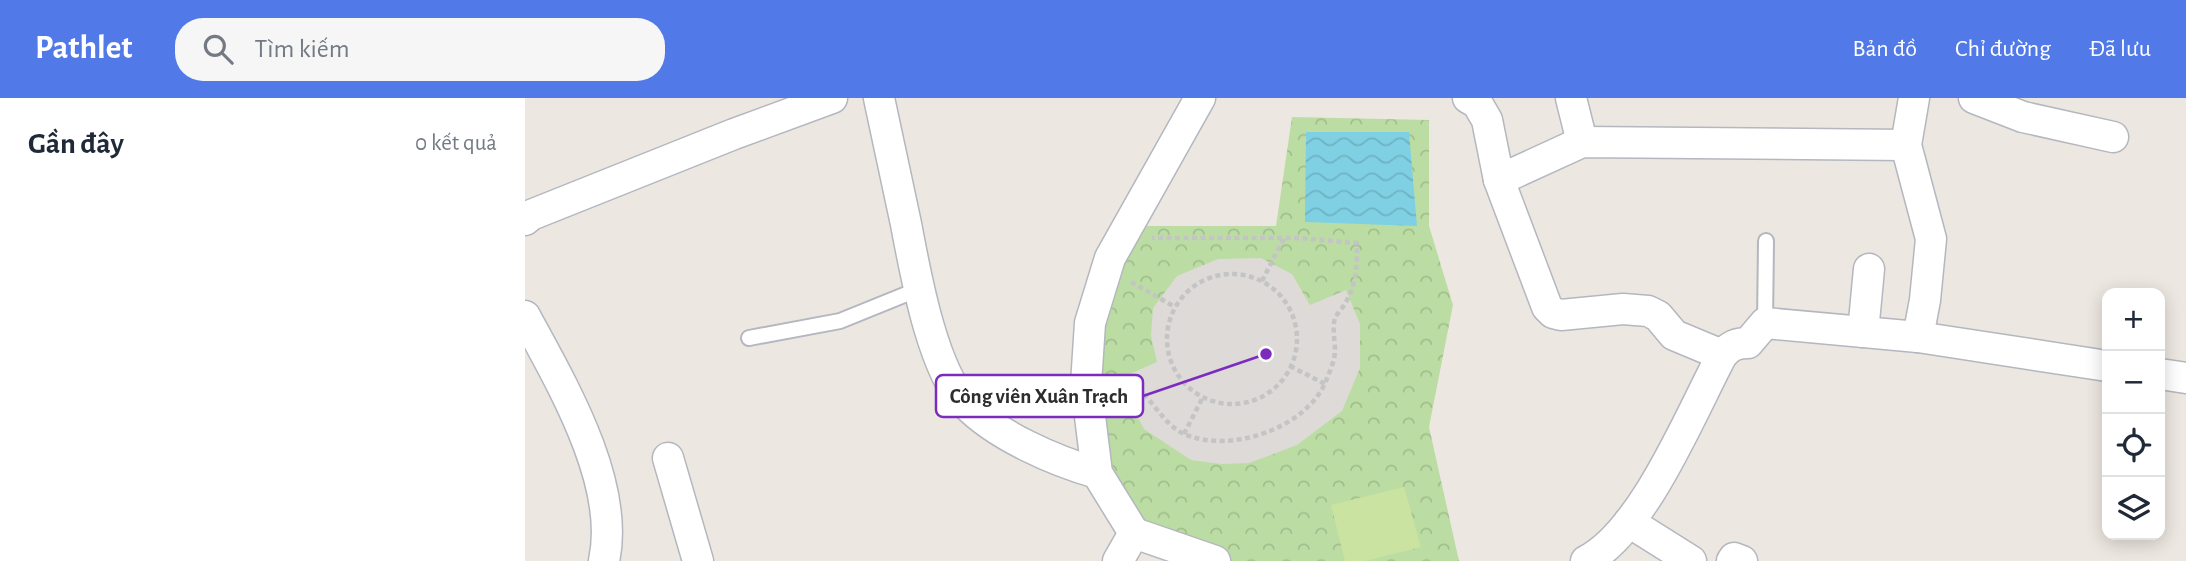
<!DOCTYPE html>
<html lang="vi">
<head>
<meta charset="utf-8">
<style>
  body { margin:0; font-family:"Alegreya Sans",sans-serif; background:#f6f6f7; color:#1f2937 }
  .controls { position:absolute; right:21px; bottom:21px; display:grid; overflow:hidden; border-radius:14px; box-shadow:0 4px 18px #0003 }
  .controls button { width:63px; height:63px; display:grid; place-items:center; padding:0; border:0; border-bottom:2px solid #e0e1e3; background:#fff; color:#1f2937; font:35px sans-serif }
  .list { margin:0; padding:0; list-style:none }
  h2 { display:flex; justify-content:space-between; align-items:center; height:91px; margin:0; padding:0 28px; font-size:30px }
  h2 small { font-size:23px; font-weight:400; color:#747a83 }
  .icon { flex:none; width:38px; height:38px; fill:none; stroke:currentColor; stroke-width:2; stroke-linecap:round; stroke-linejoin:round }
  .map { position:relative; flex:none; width:1661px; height:463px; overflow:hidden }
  header { display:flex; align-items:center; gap:42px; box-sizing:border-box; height:98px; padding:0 35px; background:#5279e8; color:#fff }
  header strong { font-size:33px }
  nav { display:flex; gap:38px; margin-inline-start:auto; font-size:24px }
  .search { width:490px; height:63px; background:#f6f6f7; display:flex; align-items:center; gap:18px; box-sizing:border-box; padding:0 24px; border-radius:28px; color:#747a83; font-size:26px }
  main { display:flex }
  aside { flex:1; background:#fff }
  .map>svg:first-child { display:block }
</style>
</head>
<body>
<header>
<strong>Pathlet</strong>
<div class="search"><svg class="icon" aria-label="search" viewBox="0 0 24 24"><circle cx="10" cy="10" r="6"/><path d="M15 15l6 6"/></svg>Tìm kiếm</div>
<nav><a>Bản đồ</a><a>Chỉ đường</a><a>Đã lưu</a></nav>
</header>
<main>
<aside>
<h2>Gần đây<small>0 kết quả</small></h2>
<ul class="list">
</ul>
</aside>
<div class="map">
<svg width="1661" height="463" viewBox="0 0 1661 463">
  <defs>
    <pattern id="forest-crowns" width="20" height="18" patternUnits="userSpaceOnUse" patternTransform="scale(1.75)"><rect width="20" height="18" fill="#bbdda3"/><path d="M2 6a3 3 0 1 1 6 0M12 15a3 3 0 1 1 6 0" fill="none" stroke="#a1be8d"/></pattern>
    <pattern id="water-waves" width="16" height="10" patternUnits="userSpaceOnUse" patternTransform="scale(1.75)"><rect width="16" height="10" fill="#7fd0e3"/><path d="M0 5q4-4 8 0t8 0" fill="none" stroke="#6eb3c3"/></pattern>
  </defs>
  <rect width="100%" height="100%" fill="#ede7e1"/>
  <polygon fill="url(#forest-crowns)" points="767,19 904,22 904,128 928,207 904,329 934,463 690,463 609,435 572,375 561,286 603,128 751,128"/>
  <polygon fill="#cbe3a0" points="879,389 896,449 840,463 820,463 806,407"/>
  <polygon fill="#dddad7" points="736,160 767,176 785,207 821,192 835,226 835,270 817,313 772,347 724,365 696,366 666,362 619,331 593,281 632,264 626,238 628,210 652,178 693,161"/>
  <polygon fill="url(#water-waves)" points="781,34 884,34 892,128 780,124"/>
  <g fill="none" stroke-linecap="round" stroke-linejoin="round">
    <defs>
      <g id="service">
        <polyline points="1240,225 1241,143"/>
        <polyline points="224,240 315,223 394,191"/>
      </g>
      <g id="minor">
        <path d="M354,0C363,42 372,84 381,126C390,173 407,272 441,306C472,338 530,363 572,375"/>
        <polyline points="943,0 952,5 962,22 974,82 1022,209 1028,215 1036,217 1098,211 1123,213 1133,218 1149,237 1197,257"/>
        <polyline points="1046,0 1057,44"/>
        <polyline points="1389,0 1381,47 1406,141 1400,202 1393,239"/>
        <polyline points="1449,0 1498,19 1588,39"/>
        <polyline points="974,82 1057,44 1381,47"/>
        <polyline points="0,122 6,117 209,36 307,0"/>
        <path d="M0,218C36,285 96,385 79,463"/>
        <polyline points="1338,234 1344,171"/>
        <polyline points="1635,276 1661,280"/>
        <polyline points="143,360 173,463"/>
        <polyline points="1104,424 1166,463"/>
        <polyline points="609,435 690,463"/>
        <polyline points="593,463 609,435 572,375 561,286 565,225 585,160 675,0"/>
        <path d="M1061,463C1119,433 1166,315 1197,257C1205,248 1211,245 1223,245L1240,225L1393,239L1582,268"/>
        <polyline points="1207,463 1209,460 1217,463"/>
      </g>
    </defs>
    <use href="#service" stroke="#b4b7bf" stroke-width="18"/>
    <use href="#minor" stroke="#b4b7bf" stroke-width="33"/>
    <g stroke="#c4c4c4" stroke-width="4.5" stroke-dasharray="5 3.5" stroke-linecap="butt">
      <circle cx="707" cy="241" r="65"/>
      <polyline points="737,183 759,140"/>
      <polyline points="606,184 650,209"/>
      <polyline points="765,268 800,286"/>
      <path d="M589,282C622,282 631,323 659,336C705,356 781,331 801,283C805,273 810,262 810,252C810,243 807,229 810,220C813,214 819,209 822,202C832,184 832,166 832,145L773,140H627"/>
      <polyline points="659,336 678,299"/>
    </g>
    <use href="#service" stroke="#fff" stroke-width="14"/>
    <use href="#minor" stroke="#fff" stroke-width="30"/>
  </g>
  <path fill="none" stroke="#7b2cbf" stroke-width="2.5" d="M741 256L618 298"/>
  <circle fill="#7b2cbf" stroke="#fff" stroke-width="2.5" cx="741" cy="256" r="7"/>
  <rect fill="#fff" stroke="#7b2cbf" stroke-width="2.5" x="411" y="277" width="207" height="42" rx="7"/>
  <g font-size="21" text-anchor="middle" font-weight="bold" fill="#2d2d2d">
    <text x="514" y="305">Công viên Xuân Trạch</text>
  </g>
</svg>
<div class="controls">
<button>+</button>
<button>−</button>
<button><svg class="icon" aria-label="locate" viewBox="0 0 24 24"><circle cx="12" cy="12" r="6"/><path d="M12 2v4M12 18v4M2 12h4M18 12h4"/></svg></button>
<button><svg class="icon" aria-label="layers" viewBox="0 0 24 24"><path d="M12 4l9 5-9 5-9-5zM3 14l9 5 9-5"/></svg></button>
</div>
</div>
</main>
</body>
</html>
